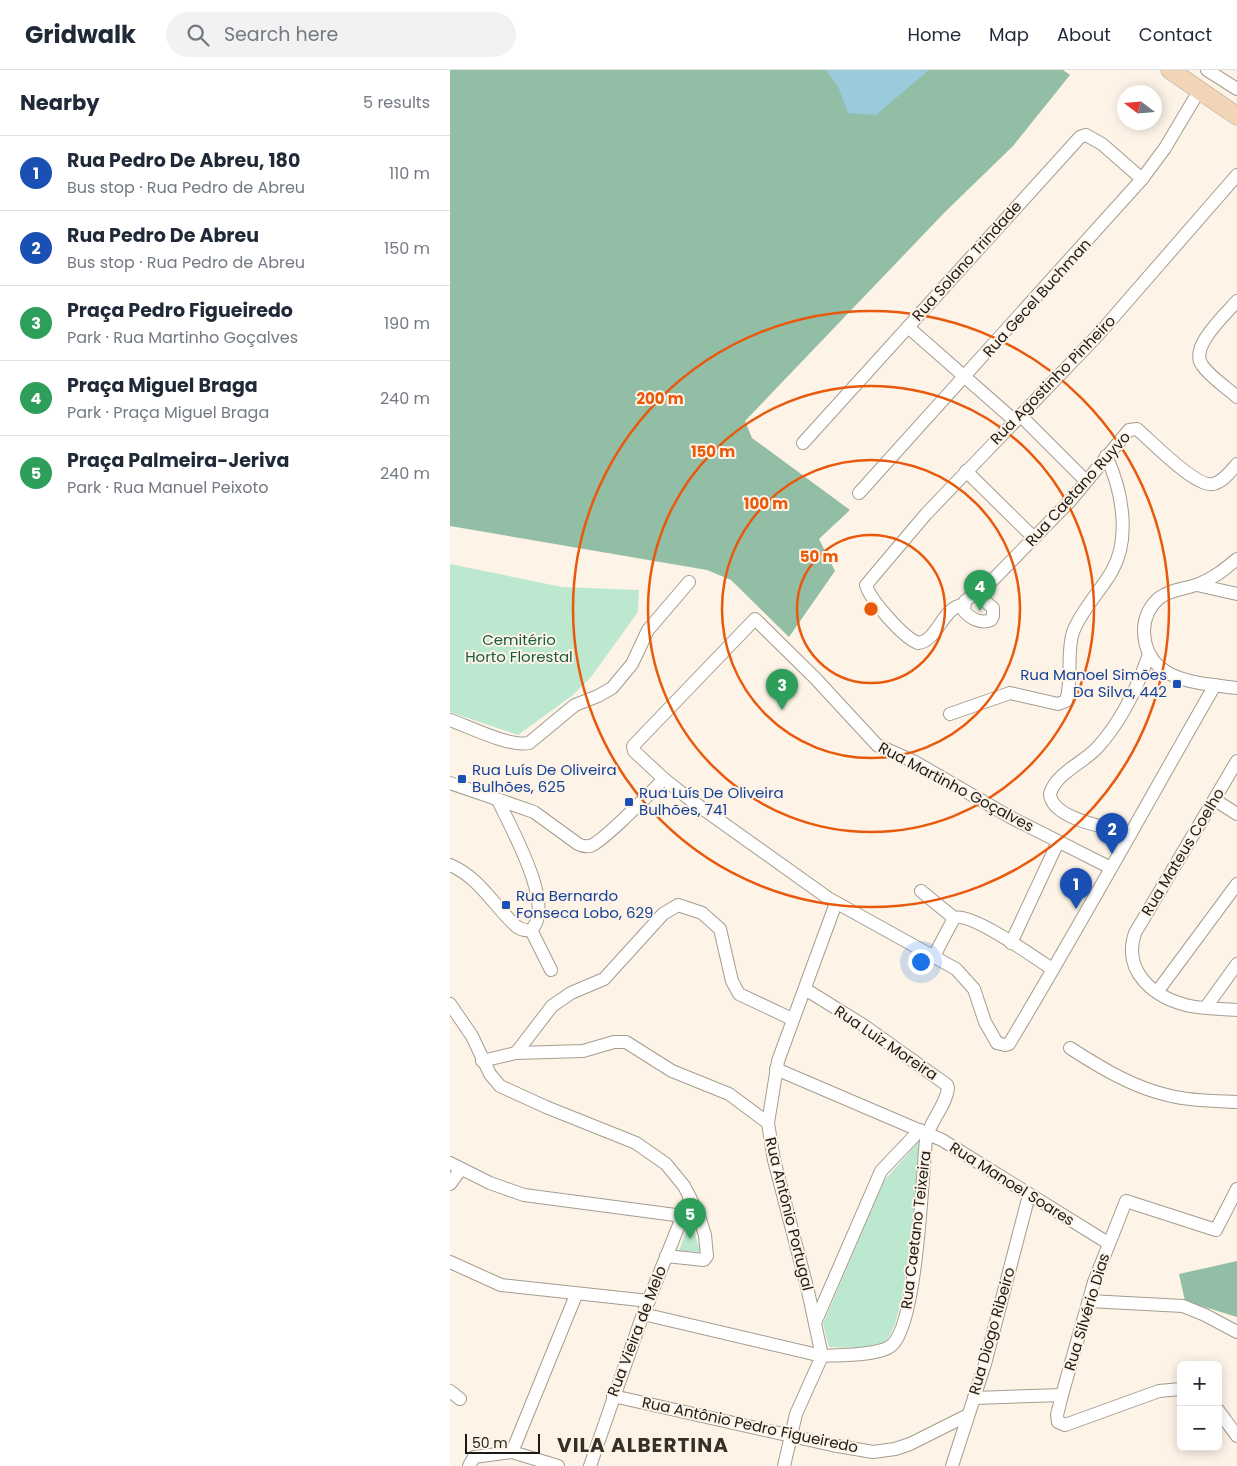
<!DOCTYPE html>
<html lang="en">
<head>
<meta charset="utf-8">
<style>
  body { margin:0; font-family:Poppins,sans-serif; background:#f2f2f3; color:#1f2937 }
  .controls { position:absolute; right:15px; bottom:15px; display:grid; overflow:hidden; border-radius:8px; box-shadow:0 2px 12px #0003 }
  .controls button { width:45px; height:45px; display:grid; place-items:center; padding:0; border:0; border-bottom:1px solid #e0e1e3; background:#fff; color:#1f2937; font:25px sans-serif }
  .compass { position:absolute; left:667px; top:15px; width:45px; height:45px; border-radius:50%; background:#fff; box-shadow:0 2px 12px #0003; rotate:286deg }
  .scale { position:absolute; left:15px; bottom:12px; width:75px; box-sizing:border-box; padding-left:5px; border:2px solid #1e1b17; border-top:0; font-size:14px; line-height:18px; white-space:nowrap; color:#1e1b17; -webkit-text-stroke:4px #fdf3e7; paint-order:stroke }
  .you { position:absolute; left:470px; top:891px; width:18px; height:18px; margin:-12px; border:4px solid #fff; border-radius:50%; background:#1a73e8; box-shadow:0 0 0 8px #1a73e833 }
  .badge { display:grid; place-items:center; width:32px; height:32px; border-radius:50%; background:#6a622e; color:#fff; font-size:16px; font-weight:700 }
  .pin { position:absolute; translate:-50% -41px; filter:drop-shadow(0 1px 2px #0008) }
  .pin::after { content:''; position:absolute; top:26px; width:18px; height:15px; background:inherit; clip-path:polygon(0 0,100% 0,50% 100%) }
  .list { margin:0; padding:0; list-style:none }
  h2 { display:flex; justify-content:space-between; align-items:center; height:65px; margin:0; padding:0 20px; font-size:21px }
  h2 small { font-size:16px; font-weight:400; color:#747a83 }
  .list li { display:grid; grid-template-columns:32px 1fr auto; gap:15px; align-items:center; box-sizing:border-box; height:75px; padding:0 20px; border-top:1px solid #e0e1e3 }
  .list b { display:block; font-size:19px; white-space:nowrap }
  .list p { margin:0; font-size:16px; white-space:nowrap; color:#747a83 }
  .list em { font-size:16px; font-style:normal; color:#747a83 }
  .icon { flex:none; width:28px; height:28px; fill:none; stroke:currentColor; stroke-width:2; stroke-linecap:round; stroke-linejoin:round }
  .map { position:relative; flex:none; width:787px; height:1396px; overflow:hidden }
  header { display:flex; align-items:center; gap:30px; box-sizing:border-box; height:70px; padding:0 25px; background:#fff; border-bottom:1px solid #e0e1e3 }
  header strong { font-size:24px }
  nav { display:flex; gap:28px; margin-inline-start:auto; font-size:18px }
  .search { width:350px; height:45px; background:#f2f2f3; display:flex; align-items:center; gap:12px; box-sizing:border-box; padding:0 18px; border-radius:28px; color:#747a83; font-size:19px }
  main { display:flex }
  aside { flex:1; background:#fff }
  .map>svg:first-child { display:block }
</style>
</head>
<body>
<header>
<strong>Gridwalk</strong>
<div class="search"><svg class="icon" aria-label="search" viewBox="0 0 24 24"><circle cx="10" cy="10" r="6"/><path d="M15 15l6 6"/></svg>Search here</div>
<nav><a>Home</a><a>Map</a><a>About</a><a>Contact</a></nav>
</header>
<main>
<aside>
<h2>Nearby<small>5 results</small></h2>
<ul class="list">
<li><span class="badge" style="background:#1a4fb4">1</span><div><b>Rua Pedro De Abreu, 180</b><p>Bus stop · Rua Pedro de Abreu</p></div><em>110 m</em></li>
<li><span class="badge" style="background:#1a4fb4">2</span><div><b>Rua Pedro De Abreu</b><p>Bus stop · Rua Pedro de Abreu</p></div><em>150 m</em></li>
<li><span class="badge" style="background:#2e9e5b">3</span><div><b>Praça Pedro Figueiredo</b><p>Park · Rua Martinho Goçalves</p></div><em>190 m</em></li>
<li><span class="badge" style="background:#2e9e5b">4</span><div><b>Praça Miguel Braga</b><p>Park · Praça Miguel Braga</p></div><em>240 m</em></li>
<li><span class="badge" style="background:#2e9e5b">5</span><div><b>Praça Palmeira-Jeriva</b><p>Park · Rua Manuel Peixoto</p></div><em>240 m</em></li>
</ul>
</aside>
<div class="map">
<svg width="787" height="1396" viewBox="0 0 787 1396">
  <rect width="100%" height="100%" fill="#fdf3e7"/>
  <g fill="#bce8cf">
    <polygon points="0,494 112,517 189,520 188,542 141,607 123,625 68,665 0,642"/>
    <path d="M469,1071C467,1103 457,1257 435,1271C424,1278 392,1278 379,1277L373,1254L428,1124L434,1111Z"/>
    <polygon points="242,1152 250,1182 229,1181 238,1155"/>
  </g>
  <g fill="#93bea6">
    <polygon points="0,0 613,0 620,5 563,76 495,142 295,351 302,368 400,440 369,469 385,501 339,567 281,510 257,500 0,456"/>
    <polygon points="787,1191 787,1247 735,1231 729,1204"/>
  </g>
  <polygon fill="#99cbdc" points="376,0 479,0 426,45 398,43 388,16"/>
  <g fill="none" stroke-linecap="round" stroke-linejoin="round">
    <defs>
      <g id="street">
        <polyline points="757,0 787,19"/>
        <path d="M787,231C775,245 739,277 752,295C760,307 776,317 787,327"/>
        <polyline points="458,257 565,351"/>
        <polyline points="570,345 636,411"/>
        <polyline points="353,373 630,67 636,65 652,74 692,109"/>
        <polyline points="516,401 584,468"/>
        <polyline points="409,423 692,109 715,78 749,21"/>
        <path d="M787,489C775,499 764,508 749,514C736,519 721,519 709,528C699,537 694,548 694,561C695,612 748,613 787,618"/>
        <polyline points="747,515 787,524"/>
        <path d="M523,525H528L543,538V546L541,550C531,554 521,549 514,541L515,531Z"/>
        <path d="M528,525L621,430L679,360L687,359C701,371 746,418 763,414C773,412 781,401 787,394"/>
        <path d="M513,535C492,537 488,571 468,573C454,568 420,530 416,515L476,444L647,266L787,105"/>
        <path d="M500,644L560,623L608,634L616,631C623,608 616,584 623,562C632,539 650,522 662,501C681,468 672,419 656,386"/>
        <path d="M0,650C20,657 59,677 79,673L125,635L148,626L162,618L182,594L198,560L239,512"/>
        <path d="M787,691L685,863C672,902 704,928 740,936C755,939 772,939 787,940"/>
        <path d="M0,713L84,742L128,774C132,776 135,777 140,776C153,772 201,722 214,709"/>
        <path d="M48,730C59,755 107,837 81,860"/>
        <polyline points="765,730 787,744"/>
        <path d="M681,763C660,758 602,750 600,724C606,703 633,693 647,678C670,653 687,618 698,587"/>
        <path d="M0,795C29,807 44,836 66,856C71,860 75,861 81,860"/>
        <path d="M661,798L560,747L465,692L427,675L365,608L305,549L183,676L184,681L214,709L242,731L378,828L506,899L524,919L535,952L547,973L555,975L559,974C630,856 696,735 765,615"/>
        <path d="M471,821L504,848C520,841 587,889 602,899"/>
        <polyline points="81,860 101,900"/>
        <polyline points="561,873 608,772"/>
        <polyline points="484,886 504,848"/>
        <polyline points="707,922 787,814"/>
        <polyline points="0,934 22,966 40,1004 50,1016 96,1037 186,1073 216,1094 234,1116 248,1143 255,1165 257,1186 254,1190 216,1186"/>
        <polyline points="756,937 787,894"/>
        <path d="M620,978C651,998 684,1018 721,1026C742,1031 765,1031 787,1032"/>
        <polyline points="66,983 102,936 121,923 154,909 213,844 228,835 252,843 270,859 282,911 289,924 342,949"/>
        <polyline points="32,991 66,983 133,981 164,972 176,972 222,1001 279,1024 318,1053"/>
        <polyline points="326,999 492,1070 658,1173"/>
        <polyline points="0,1093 40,1113 74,1125 233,1146"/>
        <polyline points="0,1114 11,1099"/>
        <polyline points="0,1192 51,1215 199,1231"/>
        <polyline points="639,1231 733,1236 755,1245 787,1262"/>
        <polyline points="193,1244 372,1286 358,1221 324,1090 318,1053 328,991 386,833"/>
        <polyline points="365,1253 431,1101 470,1060"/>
        <polyline points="731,1319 709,1321 615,1355 608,1352 607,1345 612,1325 644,1212 676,1131 766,1160 787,1119"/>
        <polyline points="0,1321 10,1329"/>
        <polyline points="163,1326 382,1375 423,1382 445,1379 460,1374 518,1345"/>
        <polyline points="524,1328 612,1325"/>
        <polyline points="768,1340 787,1366"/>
        <polyline points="62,1382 126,1225"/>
        <polyline points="19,1396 24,1387 62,1382 108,1396"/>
        <polyline points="140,1396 193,1244 240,1128"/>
        <path d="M334,1396L346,1344L372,1286C388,1285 430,1286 442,1275C467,1253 472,1109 476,1070C479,1051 496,1037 498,1018L497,1015L413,955L355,919"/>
        <polyline points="502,1396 535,1294 579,1125"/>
      </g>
      <polyline id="secondary" points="720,0 787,46"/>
    </defs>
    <use href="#street" stroke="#a59c90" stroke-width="14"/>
    <use href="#secondary" stroke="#a59c90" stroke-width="19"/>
    <use href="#street" stroke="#fff" stroke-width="12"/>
    <use href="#secondary" stroke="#f2d4b7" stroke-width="18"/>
  </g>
  <g fill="none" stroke="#e8590c" stroke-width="2.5">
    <circle cx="421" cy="539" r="74"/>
    <circle cx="421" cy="539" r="149"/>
    <circle cx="421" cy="539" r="223"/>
    <circle cx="421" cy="539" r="298"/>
  </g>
  <g fill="#1a4fb4" stroke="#fdf3e7" stroke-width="2">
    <rect x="722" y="609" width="10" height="10" rx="2.5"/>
    <rect x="7" y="704" width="10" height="10" rx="2.5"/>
    <rect x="174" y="727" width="10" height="10" rx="2.5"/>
    <rect x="51" y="830" width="10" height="10" rx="2.5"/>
  </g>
  <g text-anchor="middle" stroke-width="4" stroke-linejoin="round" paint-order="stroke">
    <g font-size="15" fill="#1e1b17" stroke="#fdf3e7">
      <text transform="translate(517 191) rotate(-48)" y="5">Rua Solano Trindade</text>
      <text transform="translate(587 228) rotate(-48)" y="5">Rua Gecel Buchman</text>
      <text transform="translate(603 310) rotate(-46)" y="5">Rua Agostinho Pinheiro</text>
      <text transform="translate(628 419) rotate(-48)" y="5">Rua Caetano Ruyvo</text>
      <text transform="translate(506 717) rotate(28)" y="5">Rua Martinho Goçalves</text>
      <text transform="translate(733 782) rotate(-59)" y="5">Rua Mateus Coelho</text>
      <text transform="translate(436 973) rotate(34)" y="5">Rua Luiz Moreira</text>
      <text transform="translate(562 1114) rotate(32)" y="5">Rua Manoel Soares</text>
      <text transform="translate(339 1144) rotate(76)" y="5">Rua Antônio Portugal</text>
      <text transform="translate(466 1160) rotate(-83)" y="5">Rua Caetano Teixeira</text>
      <text transform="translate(637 1242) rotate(-73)" y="5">Rua Silvério Dias</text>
      <text transform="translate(187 1261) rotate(-69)" y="5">Rua Vieira de Melo</text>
      <text transform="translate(542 1261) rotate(-74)" y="5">Rua Diogo Ribeiro</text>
      <text transform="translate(300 1355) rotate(12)" y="5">Rua Antônio Pedro Figueiredo</text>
    </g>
    <g font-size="15" fill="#145d3d" stroke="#fdf3e7">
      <text x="69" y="575">Cemitério<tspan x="69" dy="17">Horto Florestal</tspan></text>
    </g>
    <g font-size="15" fill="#164399" stroke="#fdf3e7" text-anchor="start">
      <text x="717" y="610" text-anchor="end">Rua Manoel Simões<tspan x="717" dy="17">Da Silva, 442</tspan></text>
      <text x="22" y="705">Rua Luís De Oliveira<tspan x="22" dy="17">Bulhões, 625</tspan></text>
      <text x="189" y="728">Rua Luís De Oliveira<tspan x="189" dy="17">Bulhões, 741</tspan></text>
      <text x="66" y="831">Rua Bernardo<tspan x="66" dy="17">Fonseca Lobo, 629</tspan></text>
    </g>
    <g font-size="20" font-weight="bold" letter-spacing="1" fill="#373026" stroke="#fdf3e7">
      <text x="193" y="1382">VILA ALBERTINA</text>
    </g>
  </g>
  <circle cx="421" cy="539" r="8" fill="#e8590c" stroke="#fdf3e7" stroke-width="2.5"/>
  <g font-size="15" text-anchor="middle" font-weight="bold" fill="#e8590c" stroke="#fdf3e7" stroke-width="4" stroke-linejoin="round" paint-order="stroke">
    <text x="210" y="334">200 m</text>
    <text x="263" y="387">150 m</text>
    <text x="316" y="439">100 m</text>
    <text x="369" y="492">50 m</text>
  </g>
</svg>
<div class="controls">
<button>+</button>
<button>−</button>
</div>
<svg class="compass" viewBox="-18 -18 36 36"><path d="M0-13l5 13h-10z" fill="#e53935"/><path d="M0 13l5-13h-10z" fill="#747a83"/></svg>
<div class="scale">50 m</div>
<div class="you"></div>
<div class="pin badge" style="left:626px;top:839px;background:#1a4fb4">1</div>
<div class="pin badge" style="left:662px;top:784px;background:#1a4fb4">2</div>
<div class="pin badge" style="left:332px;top:640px;background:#2e9e5b">3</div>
<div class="pin badge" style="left:530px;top:541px;background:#2e9e5b">4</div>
<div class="pin badge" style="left:240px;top:1169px;background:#2e9e5b">5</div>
</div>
</main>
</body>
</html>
